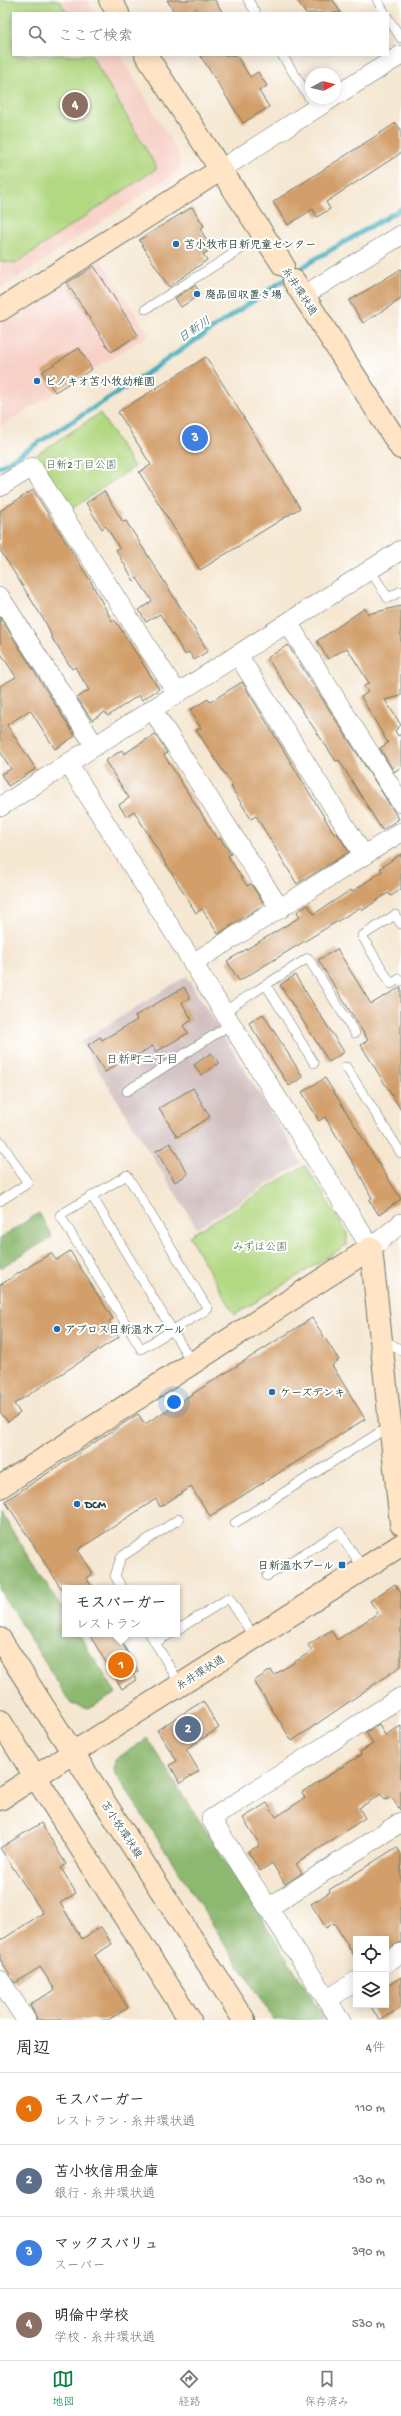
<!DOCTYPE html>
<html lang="ja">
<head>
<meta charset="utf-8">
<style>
  body { margin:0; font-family:"Gochi Hand","Klee One",sans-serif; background:#f2f2f3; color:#2b2b33 }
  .controls { position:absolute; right:12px; bottom:12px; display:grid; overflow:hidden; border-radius:0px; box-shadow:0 2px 10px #0003 }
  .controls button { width:36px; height:36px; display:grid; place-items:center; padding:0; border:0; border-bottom:1px solid #e1e1e2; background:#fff; color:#2b2b33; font:20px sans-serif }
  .compass { position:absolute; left:305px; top:68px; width:36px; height:36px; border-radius:50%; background:#fff; box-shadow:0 2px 10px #0003; rotate:82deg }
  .you { position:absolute; left:174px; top:1402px; width:14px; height:14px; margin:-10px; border:3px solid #fff; border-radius:50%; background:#1a73e8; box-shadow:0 0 0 6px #1a73e833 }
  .badge { display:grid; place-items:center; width:26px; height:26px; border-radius:50%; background:#0b8043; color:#fff; font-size:13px; font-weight:700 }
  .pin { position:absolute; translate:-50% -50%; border:2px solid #fff; box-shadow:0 1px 4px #0006 }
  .popup { position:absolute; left:62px; top:1585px; width:118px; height:52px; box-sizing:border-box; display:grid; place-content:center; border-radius:0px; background:#fff; filter:drop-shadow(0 1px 3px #0005); font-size:13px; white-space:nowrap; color:#7c7c81 }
  .popup b { font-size:15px; color:#2b2b33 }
  .popup::after { content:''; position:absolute; left:50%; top:100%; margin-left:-8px; border:8px solid transparent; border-top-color:#fff }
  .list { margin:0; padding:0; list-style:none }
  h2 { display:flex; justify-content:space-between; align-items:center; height:52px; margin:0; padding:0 16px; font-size:17px }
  h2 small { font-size:13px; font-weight:400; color:#7c7c81 }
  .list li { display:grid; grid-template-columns:26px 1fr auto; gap:12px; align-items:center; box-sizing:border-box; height:72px; padding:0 16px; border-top:1px solid #e1e1e2 }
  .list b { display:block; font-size:15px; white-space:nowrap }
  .list p { margin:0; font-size:13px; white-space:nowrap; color:#7c7c81 }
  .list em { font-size:13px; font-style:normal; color:#7c7c81 }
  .icon { flex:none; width:22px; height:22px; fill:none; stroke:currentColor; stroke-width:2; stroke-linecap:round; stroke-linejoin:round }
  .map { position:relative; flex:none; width:401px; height:2020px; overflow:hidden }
  .search { position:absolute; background:#fff; box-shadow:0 2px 10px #0003; left:12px; right:12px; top:12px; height:44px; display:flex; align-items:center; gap:10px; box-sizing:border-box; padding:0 14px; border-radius:0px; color:#7c7c81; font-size:15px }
  .sheet { height:340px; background:#fff }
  nav { display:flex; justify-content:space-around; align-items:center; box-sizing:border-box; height:56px; border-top:1px solid #e1e1e2; background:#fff; font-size:11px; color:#7c7c81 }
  nav a { display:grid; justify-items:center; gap:2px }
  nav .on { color:#0b8043 }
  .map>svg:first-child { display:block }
</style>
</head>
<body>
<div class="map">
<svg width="401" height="2020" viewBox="0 0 401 2020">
  <rect width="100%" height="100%" fill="#fff"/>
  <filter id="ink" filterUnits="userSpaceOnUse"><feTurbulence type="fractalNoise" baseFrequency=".025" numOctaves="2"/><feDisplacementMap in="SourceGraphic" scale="8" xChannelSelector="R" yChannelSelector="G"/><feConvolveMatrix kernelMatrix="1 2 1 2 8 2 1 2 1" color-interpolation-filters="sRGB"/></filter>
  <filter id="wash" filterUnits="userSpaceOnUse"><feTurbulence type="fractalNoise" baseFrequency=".012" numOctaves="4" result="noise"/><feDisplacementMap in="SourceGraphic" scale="16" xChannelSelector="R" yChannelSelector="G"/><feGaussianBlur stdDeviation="0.9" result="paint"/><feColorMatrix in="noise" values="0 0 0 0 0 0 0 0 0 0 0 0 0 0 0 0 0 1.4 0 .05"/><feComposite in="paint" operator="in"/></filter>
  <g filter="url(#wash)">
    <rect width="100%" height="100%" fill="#f5e7d1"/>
    <g fill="#f7d1c7">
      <polygon points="0,0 86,0 95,13 13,13 13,55 120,55 179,155 180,170 0,289"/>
      <polygon points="101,259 149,335 0,427 0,321"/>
    </g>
    <polygon fill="#d2bfc0" points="186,976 302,1163 197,1228 81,1042"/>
    <g fill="#b2d882" stroke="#688a5b">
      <polygon points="0,0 59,0 67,13 13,13 13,55 91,55 157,168 16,263 0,261"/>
      <polygon points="100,413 134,467 70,510 36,455"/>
      <polygon points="305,1165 347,1233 347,1245 235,1315 189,1236"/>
    </g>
    <g fill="#8db870" stroke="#567a52">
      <polygon points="39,1213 52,1237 0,1268 0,1238"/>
      <polygon points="0,1511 65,1613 65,1634 78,1634 116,1693 89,1709 71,1704 0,1591"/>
      <polygon points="147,1738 326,2020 274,2020 114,1771 115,1760"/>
    </g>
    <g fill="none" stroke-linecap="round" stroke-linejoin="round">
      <polyline stroke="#3cabba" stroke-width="5" points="0,467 131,384 312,261 401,209"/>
    </g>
    <g id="blocks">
      <g fill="#d29f6b">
        <polygon points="167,0 215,0 223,13 199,13 196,8 187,13 175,13"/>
        <polygon points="297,0 333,0 341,13 305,13"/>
        <polygon points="200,55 236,55 250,77 258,72 267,86 259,91 269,107 243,123"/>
        <polygon points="396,123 401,130 401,153 326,202 330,209 317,217 313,209 288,225 273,202"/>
        <polygon points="192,207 204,226 200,229 212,249 203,254 207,260 169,287 139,240"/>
        <polygon points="94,266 138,335 111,352 67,283"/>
        <polygon points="401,269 401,299 363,323 349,301"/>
        <polygon points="195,285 201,294 181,307 175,298"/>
        <polygon points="79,348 92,369 55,392 42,372"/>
        <polygon points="206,357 300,508 200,570 139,472 151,465 118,412"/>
        <polygon points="33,490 90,580 112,621 114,620 117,623 159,689 142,700 139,695 108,716 105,712 92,720 77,698 89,690 75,667 72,669 53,640 47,625 0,550 0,511"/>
        <polygon points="104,491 123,522 126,521 208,651 194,660 189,652 185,655 160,614 146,622 139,610 152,601 137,578 134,581 116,550 119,548 106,526 102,529 86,503"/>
        <polygon points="401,606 401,696 385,700 401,725 395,731 398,736 401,734 401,767 394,772 380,748 388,743 361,697 368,692 364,686 369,683 347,648 328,659 317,641 365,608 368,614"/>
        <polygon points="0,617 75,736 55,749 30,710 7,725 36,769 8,786 1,774 11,769 0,751 0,686 16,677 0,652"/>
        <polygon points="288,645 399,819 382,830 339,760 336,761 267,658"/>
        <polygon points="242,682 335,835 337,833 349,852 297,884 256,816 251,819 231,787 233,786 196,730 201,728 190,710 208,699 210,702"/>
        <polygon points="155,734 167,753 164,755 218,840 220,838 231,854 228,856 247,886 251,884 264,904 218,934 202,909 196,913 134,811 126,816 119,805 129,798 105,761 122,750 124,754"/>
        <polygon points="401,854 401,889 391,896 388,893 363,910 361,907 239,981 227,961 300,917 297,912 308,905 314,914 351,890 352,892 382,871 380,868"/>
        <polygon points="337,949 371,1004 401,987 401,1110 361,1045 368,1040 318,960"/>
        <polygon points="295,975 344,1052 329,1062 280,985"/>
        <polygon points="184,987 190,998 182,1003 192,1020 183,1026 188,1033 156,1052 153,1046 126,1062 125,1059 105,1072 88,1045 100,1037 102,1040 137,1020 135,1016"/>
        <polygon points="263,1014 303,1077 289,1086 249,1023"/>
        <polygon points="211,1053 219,1063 201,1075 194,1065"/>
        <polygon points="325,1078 401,1199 379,1215 369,1200 372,1198 358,1171 325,1117 319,1121 302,1092"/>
        <polygon points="193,1088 210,1117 177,1137 159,1108"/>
        <polygon points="170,1143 188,1174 175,1182 156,1151"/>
        <polygon points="70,1251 113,1319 109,1321 119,1337 14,1404 20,1413 8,1422 0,1412 0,1285 51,1253 56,1260"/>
        <polygon points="312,1318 339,1360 332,1365 365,1419 210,1516 191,1487 160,1507 156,1499 78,1550 93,1573 86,1578 93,1588 61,1588 5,1501 138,1414 145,1424"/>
        <polygon points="395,1584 401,1593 401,1666 292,1741 254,1681 271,1670 274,1675 312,1651 308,1645 331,1630 337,1640 378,1613 370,1601"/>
        <polygon points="89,1634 117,1634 138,1671 133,1674 136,1680 122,1689"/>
        <polygon points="203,1701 219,1728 186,1749 199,1771 180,1783 170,1765 177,1761 157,1730"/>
        <polygon points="379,1724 385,1735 401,1726 401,1811 391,1797 385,1800 381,1794 359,1808 365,1818 296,1864 302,1873 285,1884 272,1863 260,1871 248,1852 260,1845 243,1818 267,1803 276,1817 305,1798 302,1792 361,1755 360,1752 373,1744 366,1732"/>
        <polygon points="41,1823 66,1864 61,1868 76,1893 60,1903 82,1939 101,1927 112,1944 95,1955 128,2008 108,2020 37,2020 30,2004 55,1990 40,1967 15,1983 0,1959 0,1941 43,1913 0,1848"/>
        <polygon points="397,1847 401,1854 401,1942 386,1949 386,1939 356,1939 356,1959 334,1923 326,1928 311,1904 330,1892 329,1890"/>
        <polygon points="401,1977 401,2008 379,2020 370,2005 386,2005 386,1987"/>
      </g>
    </g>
  </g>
  <g filter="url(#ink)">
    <use href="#blocks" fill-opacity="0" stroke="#6a786b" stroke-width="1"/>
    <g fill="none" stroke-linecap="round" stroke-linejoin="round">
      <defs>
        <g id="lane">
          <polyline points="248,0 256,13"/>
          <polyline points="377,0 385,13"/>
          <polyline points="388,18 401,38"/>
          <polyline points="282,55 316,108"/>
          <polyline points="146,309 263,235"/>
          <polyline points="370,570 388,598 401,591"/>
          <polyline points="401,924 395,915 362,936 391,984 399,979 401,981"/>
          <polyline points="266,985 314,1063"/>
          <polyline points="223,1012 308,958 355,1033"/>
          <polyline points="346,1067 401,1153"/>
          <polyline points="127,1091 231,1024"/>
          <polyline points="0,1141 28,1183 0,1201"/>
          <polygon points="127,1175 208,1309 141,1349 60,1215"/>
          <polyline points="92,1196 192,1363"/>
          <polyline points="382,1339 401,1350"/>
          <polyline points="235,1523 390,1426"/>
          <polyline points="267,1576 339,1532 363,1568"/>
          <polyline points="122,1588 115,1576 121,1557 179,1519"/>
          <polyline points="177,1630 229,1598 254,1637"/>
          <polyline points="150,1634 180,1684"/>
          <polyline points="155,1643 170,1634"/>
        </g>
        <g id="street">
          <polyline points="335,96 401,55"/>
          <polyline points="220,170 332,98"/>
          <polyline points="303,296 401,235"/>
          <polyline points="0,487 32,467 177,693"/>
          <polyline points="0,597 95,746"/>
          <polyline points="288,623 401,803"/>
          <polyline points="238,655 364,856"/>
          <polyline points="152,709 280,909"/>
          <polyline points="68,763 371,1248 401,1223"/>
          <polyline points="0,807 401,550"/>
          <polyline points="193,963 401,832"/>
          <polyline points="268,1908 401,1822"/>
          <polyline points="386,1963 401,1953"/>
          <polyline points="0,1980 26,2020"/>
          <polyline points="327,2000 356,1981"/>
          <polyline points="340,2020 211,1819 401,1697"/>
        </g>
        <g id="secondary">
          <polyline points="110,0 118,13"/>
          <polyline points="146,55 283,265"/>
          <polyline points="294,281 401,448"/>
          <polyline points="0,310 220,170"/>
          <polyline points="0,1487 371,1248 401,1524"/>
          <polyline points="0,1639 244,2020"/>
          <polyline points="0,1721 190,2020"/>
          <polyline points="0,1799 401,1545"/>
        </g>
      </defs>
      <use href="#lane" stroke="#6a786b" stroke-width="10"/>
      <use href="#street" stroke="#6a786b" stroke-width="20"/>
      <use href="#secondary" stroke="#6a786b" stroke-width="24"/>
      <use href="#lane" stroke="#fff" stroke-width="9"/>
      <use href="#street" stroke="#fff" stroke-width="19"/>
      <use href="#secondary" stroke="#ffe4c6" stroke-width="22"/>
    </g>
  </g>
  <g fill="#1f6fb2" stroke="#fff" stroke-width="1.5">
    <circle cx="176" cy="244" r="4"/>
    <circle cx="197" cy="294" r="4"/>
    <circle cx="37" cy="381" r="4"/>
    <circle cx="57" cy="1329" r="4"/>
    <circle cx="272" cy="1392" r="4"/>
    <circle cx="77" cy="1504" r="4"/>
    <rect x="338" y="1561" width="8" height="8" rx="2"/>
  </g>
  <g text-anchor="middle" stroke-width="4" stroke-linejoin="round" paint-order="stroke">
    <g font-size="11" font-weight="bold" fill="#1f3d34" stroke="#fff" text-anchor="start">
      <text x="184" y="248">苫小牧市日新児童センター</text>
      <text x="205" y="298">廃品回収置き場</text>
      <text x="45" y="385">ピノキオ苫小牧幼稚園</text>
      <text x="65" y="1333">アブロス日新温水プール</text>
      <text x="280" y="1396">ケーズデンキ</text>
      <text x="85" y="1508">DCM</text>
      <text x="334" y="1569" text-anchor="end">日新温水プール</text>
    </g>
    <g font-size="11" fill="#1f3d34" stroke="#fff">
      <text transform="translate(300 291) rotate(57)" y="4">糸井環状通</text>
      <text transform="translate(200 1672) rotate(-32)" y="4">糸井環状通</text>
      <text transform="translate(122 1829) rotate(57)" y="4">苫小牧環状線</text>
    </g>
    <g font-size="11" fill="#446448" stroke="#fff">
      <text x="81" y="468">日新2丁目公園</text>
      <text x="260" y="1250">みずほ公園</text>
    </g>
    <g font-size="12" font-style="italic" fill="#296463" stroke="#fff">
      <text transform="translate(194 329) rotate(-34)" y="4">日新川</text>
    </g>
    <g font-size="12" fill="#1f3d34" stroke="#fff">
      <text x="142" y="1063">日新町二丁目</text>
    </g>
  </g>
</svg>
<div class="controls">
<button><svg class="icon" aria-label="locate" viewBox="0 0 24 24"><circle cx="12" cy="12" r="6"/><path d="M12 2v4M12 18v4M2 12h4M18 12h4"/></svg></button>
<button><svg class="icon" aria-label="layers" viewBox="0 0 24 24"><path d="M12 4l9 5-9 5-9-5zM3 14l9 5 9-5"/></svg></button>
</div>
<svg class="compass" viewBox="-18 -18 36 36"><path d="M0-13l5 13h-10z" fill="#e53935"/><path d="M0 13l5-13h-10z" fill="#7c7c81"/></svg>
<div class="you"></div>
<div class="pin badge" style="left:121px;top:1665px;background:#e8710a">1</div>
<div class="popup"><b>モスバーガー</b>レストラン</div>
<div class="pin badge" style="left:188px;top:1729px;background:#5c6f8a">2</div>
<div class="pin badge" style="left:195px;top:438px;background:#3f7fe0">3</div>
<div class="pin badge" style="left:75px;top:105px;background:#8d6e63">4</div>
<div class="search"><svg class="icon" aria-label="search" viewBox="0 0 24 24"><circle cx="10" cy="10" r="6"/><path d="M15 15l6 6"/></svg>ここで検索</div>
</div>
<section class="sheet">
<h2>周辺<small>4件</small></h2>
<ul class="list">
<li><span class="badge" style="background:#e8710a">1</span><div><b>モスバーガー</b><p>レストラン · 糸井環状通</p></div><em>110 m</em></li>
<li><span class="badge" style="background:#5c6f8a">2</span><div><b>苫小牧信用金庫</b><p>銀行 · 糸井環状通</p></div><em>130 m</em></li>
<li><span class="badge" style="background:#3f7fe0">3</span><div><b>マックスバリュ</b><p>スーパー</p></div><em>390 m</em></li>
<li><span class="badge" style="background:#8d6e63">4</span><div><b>明倫中学校</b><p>学校 · 糸井環状通</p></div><em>530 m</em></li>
</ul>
</section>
<nav>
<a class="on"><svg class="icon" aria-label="map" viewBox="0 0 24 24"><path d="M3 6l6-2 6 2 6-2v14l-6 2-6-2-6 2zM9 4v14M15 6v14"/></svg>地図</a>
<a><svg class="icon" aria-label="directions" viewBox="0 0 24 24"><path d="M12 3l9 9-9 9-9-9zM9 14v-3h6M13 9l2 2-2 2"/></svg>経路</a>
<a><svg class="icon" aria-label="saved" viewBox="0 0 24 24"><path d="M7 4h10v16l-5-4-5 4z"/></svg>保存済み</a>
</nav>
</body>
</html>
